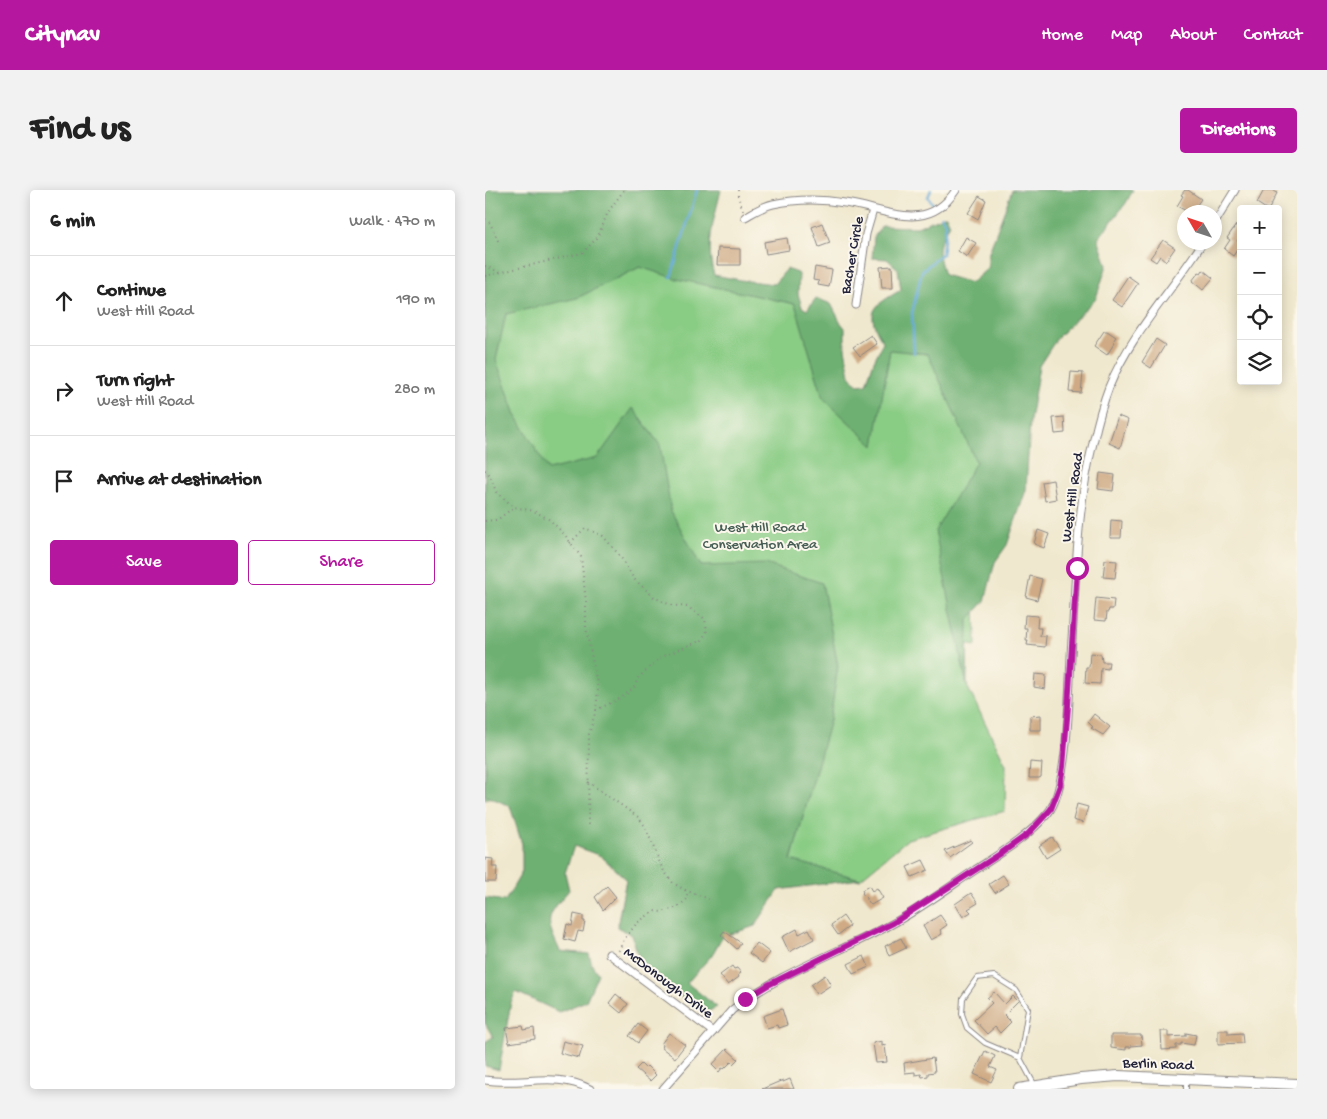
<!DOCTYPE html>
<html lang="en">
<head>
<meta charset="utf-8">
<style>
  body { margin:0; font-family:"Gochi Hand",sans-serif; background:#f2f2f2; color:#222 }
  .controls { position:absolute; right:15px; top:15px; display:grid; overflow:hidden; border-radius:5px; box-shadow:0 2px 12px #0003 }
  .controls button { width:45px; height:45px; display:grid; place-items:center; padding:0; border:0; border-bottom:1px solid #e0e0e0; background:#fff; color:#222; font:25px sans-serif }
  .compass { position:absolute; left:692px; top:15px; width:45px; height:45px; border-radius:50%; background:#fff; box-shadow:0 2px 12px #0003; rotate:309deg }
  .stop { position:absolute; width:15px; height:15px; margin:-11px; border:4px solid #b5179e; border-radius:50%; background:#fff }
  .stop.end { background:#b5179e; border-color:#fff; box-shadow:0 1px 5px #0008 }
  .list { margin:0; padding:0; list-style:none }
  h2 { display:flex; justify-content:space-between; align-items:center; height:65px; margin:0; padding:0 20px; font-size:21px }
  h2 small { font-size:16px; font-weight:400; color:#767676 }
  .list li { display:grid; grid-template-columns:32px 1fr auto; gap:15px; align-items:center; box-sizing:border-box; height:90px; padding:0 20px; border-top:1px solid #e0e0e0 }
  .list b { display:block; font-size:19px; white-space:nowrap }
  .list p { margin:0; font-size:16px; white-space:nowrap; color:#767676 }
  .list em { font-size:16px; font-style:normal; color:#767676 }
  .actions { display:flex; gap:10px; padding:15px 20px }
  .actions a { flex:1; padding:11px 0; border:1px solid #b5179e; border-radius:5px; text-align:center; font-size:18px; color:#b5179e }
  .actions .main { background:#b5179e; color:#fff }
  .icon { flex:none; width:28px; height:28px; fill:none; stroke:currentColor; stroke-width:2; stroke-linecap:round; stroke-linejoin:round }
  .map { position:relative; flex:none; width:812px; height:899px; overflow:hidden; border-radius:5px }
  header { display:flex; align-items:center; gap:30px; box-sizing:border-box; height:70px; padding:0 25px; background:#b5179e; color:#fff }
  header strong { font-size:24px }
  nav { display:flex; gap:28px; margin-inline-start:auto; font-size:18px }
  .intro { display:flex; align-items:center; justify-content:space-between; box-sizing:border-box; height:120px; padding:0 30px }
  h1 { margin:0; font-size:35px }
  .button { padding:12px 22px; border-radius:5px; background:#b5179e; color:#fff; font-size:18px; font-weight:700 }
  main { display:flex; gap:30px; padding:0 30px }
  aside { flex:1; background:#fff; border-radius:5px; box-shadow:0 2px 12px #0003 }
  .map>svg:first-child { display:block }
</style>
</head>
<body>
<header>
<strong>Citynav</strong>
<nav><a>Home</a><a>Map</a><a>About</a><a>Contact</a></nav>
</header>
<div class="intro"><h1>Find us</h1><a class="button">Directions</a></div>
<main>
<aside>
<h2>6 min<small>Walk · 470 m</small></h2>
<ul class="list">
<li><svg class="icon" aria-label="ahead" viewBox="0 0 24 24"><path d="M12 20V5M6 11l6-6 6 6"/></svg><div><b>Continue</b><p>West Hill Road</p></div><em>190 m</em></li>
<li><svg class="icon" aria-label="right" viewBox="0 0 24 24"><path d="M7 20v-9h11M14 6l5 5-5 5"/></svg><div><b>Turn right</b><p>West Hill Road</p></div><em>280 m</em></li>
<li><svg class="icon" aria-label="arrive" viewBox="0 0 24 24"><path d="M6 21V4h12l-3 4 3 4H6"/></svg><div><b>Arrive at destination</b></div></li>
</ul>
<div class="actions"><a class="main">Save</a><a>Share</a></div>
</aside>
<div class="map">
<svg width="812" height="899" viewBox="0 0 812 899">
  <rect width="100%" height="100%" fill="#fbf7ec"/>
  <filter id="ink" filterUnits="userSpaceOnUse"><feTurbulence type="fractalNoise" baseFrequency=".02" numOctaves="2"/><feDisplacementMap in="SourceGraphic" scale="10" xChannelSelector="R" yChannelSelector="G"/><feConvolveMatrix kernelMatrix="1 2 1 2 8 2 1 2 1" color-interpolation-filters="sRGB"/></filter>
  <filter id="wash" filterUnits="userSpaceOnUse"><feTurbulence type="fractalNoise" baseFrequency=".0096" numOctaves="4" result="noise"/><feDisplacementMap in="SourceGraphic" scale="20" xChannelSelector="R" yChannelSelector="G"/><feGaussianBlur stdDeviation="1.12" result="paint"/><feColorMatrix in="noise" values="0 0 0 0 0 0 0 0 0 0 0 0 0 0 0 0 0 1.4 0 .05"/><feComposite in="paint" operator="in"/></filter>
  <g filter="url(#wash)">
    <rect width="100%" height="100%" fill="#f0e8ce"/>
    <polygon fill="#89cc84" stroke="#567760" points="0,0 186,87 311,114 338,208 393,227 405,159 441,164 525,159 490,405 491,456 473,453 482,496 521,575 520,621 423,649 375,689 306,671 341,542 149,686 38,599 0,609"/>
    <path fill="#6eb072" stroke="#486956" d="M0,0H236C229,30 220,55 229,85L255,90L289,94L302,79L314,84L313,104L317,117L322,120L331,108L346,114L356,133L360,138V158L365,185L373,195L381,194L389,171L398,152C379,121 388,116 416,100L413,79L402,69L387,68L389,47L397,36L432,37L461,25L465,34C451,57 452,60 459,85L486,93L503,78V65L527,0H648L641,13L613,49L622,75L611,108L572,148L554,176L545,231L541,300L522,355L510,372L500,411L483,430L482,496L450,341L491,272L443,164L405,160L389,256L338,208L310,114L192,89L155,77L92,108L21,124L11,170L31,225L63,280L112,268L148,218L175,255L186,321L216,376L281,374L337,393L353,476L345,530L306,670L375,689L294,700L270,736L237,747L227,765L202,793L232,817L224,821L199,809L155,773L147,745L132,737L141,689L116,666L89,656L80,683L84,700C61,728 59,727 75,761L104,764L107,775L113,784L101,811L74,822L31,802L26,812L14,880L0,876V852L8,847L0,833V708L20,711L37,682V654L25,616L0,605Z"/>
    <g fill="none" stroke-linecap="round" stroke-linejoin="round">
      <g stroke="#61a9d8" stroke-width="2.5">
        <polyline points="446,0 443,7 448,14"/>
        <polyline points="186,87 212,0"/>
        <polyline points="429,163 427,123 437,81 457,64 461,34 456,26"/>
      </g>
    </g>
    <g id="blocks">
      <g fill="#cfaa84">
        <polygon points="700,0 703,0 716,9 707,22 703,22 692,16 698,6 696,5"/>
        <polygon points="779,0 788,0 792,3 784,19 781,19 772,13"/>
        <polygon points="494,6 501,10 493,29 483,23"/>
        <polygon points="337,33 345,53 334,57 327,37"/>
        <polygon points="751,35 756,39 756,46 752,51 756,54 756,62 752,60 748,66 739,59 745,50 742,48"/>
        <polygon points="481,47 491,53 482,67 473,61"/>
        <polygon points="302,48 304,60 281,64 279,52"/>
        <polygon points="678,50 690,58 681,71 675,66 671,72 665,68"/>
        <polygon points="233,58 255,59 255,75 232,75"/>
        <polygon points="407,76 408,98 397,98 395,77"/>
        <polygon points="330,77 347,80 344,97 333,95 334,91 328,90"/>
        <polygon points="718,80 728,88 718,100 707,91 714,82 716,83"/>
        <polygon points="643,86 653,93 637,117 627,110"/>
        <polygon points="619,141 622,141 631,147 628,151 630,152 622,165 609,156"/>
        <polygon points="386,145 392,154 375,166 368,157"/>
        <polygon points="671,149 680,155 666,178 657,172"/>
        <polygon points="586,182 598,183 596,203 584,202"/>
        <polygon points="633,226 643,230 635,258 624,253"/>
        <polygon points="579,227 580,243 570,244 568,228"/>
        <polygon points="615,283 630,285 628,301 613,299"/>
        <polygon points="568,290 571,309 560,311 557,292"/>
        <polygon points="626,330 637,331 636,348 625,348"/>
        <polygon points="553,340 564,344 559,358 549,354"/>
        <polygon points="620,370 632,371 630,388 618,387"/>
        <polygon points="545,386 557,389 552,410 541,407"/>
        <polygon points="611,408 629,410 628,419 624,419 623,422 622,422 621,431 609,430"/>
        <polygon points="540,425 553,426 552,438 556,438 555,446 561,446 560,457 542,455 543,450 541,450 542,438 539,438"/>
        <polygon points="605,463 616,464 617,472 624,472 623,479 616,478 615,494 600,493 601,477 604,477"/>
        <polygon points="550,484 561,485 560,499 549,497"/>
        <polygon points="609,524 625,537 618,545 606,538 608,537 603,532"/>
        <polygon points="556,525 556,540 545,540 545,526"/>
        <polygon points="545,572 557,573 556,587 554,588 544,588"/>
        <polygon points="592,614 603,617 598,633 588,630"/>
        <polygon points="567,647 575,659 561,668 554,656"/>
        <polygon points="486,650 487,652 465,668 460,661"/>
        <polygon points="0,668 8,669 7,677 12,677 11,692 0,692"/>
        <polygon points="438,670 443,680 427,687 422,677"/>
        <polygon points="518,685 524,694 510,703 504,694"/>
        <polygon points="122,696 131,707 118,720 110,707"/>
        <polygon points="384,696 387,701 392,698 398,708 386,715 377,703 378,702 377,700"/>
        <polygon points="486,703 493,713 483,719 486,722 478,727 470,714"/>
        <polygon points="89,724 98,726 98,731 100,731 98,742 93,741 90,752 79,749 82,734 87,736"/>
        <polygon points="455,725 462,735 455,740 457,744 446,750 438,736"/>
        <polygon points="358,726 365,736 353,745 346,735"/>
        <polygon points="312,739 314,744 324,739 329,749 304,762 297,747"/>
        <polygon points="239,741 256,753 252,759 236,745"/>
        <polygon points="416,748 421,758 404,766 400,756"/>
        <polygon points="272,753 285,763 277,773 264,763"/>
        <polygon points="379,766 384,777 368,784 363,774"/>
        <polygon points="247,776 249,779 252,778 256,783 253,785 254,787 243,795 235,785"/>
        <polygon points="340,785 346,795 332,804 326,795"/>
        <polygon points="509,802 520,814 528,806 533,811 519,825 526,832 515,843 510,837 502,844 489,830 507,813 502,808"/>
        <polygon points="131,804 143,814 136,823 124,813"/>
        <polygon points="297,819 302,835 293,838 292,835 282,838 278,826"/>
        <polygon points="153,834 162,841 153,853 144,846"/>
        <polygon points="38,836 39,840 49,838 50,849 24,853 21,838"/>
        <polygon points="733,840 743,840 743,844 757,843 758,853 733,854"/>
        <polygon points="676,841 683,841 683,847 701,846 701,843 711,845 709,855 696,853 696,855 691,855 691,859 677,860"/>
        <polygon points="184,843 200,855 190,868 177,858 178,855 176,854"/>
        <polygon points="626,845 656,845 657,855 646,856 646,857 641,857 641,860 626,858"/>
        <polygon points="78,851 98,856 94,868 75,863"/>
        <polygon points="397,851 397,856 400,855 402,872 391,873 388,853"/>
        <polygon points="242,859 253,869 248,874 246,872 239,879 237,878 234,882 227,875"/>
        <polygon points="500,861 510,866 505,877 512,880 506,892 489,884"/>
        <polygon points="448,868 450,882 443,883 443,886 437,887 436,884 430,885 430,882 420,883 419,873"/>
        <polygon points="156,874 160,878 162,876 171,885 165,891 151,879"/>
        <polygon points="305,889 309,899 277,899 298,890 298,892"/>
      </g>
    </g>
  </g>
  <g filter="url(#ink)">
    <use href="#blocks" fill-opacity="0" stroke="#898584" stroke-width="1"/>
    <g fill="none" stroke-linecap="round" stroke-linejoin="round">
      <defs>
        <g id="lane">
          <polyline points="535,868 500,853 482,838 477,824 478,808 492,788 509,786 531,800 543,819 535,868 549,894"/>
          <polyline points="701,899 701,891"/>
        </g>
        <g id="street">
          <path d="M260,27C269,22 278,16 288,14C311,9 337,9 360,13C402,19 441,45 471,0"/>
          <polyline points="729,34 750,0"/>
          <polyline points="371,115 381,44 388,20"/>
          <polyline points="124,764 228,842"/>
          <path d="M0,890C37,896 70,881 105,899"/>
          <path d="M178,899L247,820C295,782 354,763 407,734C436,718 463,698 490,680C516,663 543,647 563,623C585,597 584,486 587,449C591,384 592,317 608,253C612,235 617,215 624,197C646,143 687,101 718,52"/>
        </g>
        <polyline id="secondary" points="534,899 596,889 633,886 812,894"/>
      </defs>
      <use href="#lane" stroke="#898584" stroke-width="6"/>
      <use href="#street" stroke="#898584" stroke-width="9"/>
      <use href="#secondary" stroke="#898584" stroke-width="12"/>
      <g stroke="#898584" stroke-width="2" stroke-dasharray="1 4" stroke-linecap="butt">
        <polyline points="253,0 253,7 258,20"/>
        <polyline points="0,29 5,33 14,53"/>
        <polyline points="0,76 15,82"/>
        <polyline points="0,86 97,63 112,48 123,22 139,0"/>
        <polyline points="0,280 5,285 11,302 29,317 49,321 65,330 80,345 96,367 101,412 101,438 113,499 111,520 104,544 103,635"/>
        <polyline points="0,331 12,330 29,317"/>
        <polyline points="85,353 100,338 118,346 135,366 149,389 169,407 185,415 203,417 220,429 222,441 217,450 176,467 153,488 149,498 136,508 111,520"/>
        <polyline points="103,592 153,627 160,636 177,678 188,693 200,700 202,703 202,709 193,717 177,722 169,721 152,733 140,748 133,762"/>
        <polyline points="200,700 224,709"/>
      </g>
      <use href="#lane" stroke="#fff" stroke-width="4"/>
      <use href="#street" stroke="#fff" stroke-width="7"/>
      <use href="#secondary" stroke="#fff" stroke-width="10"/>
    </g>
  </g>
  <g fill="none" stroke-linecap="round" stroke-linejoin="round" filter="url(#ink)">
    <polyline stroke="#b5179e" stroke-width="6" points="260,809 283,795 408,733 515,664 543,644 566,619 575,595 578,577 583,516 592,378"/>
  </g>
  <g text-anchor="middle" stroke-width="4" stroke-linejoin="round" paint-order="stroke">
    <g font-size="15" fill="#22223b" stroke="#fbf7ec">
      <text transform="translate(366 65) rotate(-80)" y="5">Bacher Circle</text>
      <text transform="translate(586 307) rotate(-82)" y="5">West Hill Road</text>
      <text transform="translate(184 792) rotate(37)" y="5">McDonough Drive</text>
      <text transform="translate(673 873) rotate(2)" y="5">Berlin Road</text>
    </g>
    <g font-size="15" fill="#465e55" stroke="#fbf7ec">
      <text x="275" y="341">West Hill Road<tspan x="275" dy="17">Conservation Area</tspan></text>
    </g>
  </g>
</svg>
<div class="controls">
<button>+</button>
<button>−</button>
<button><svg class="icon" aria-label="locate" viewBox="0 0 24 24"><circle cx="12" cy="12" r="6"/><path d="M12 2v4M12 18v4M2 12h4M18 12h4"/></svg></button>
<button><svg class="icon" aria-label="layers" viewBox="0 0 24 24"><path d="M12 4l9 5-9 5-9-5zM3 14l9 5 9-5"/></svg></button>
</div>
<svg class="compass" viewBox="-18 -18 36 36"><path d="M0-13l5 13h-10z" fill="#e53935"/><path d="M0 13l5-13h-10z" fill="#767676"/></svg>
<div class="stop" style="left:592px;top:378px"></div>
<div class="stop end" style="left:260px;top:809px"></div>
</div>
</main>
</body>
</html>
